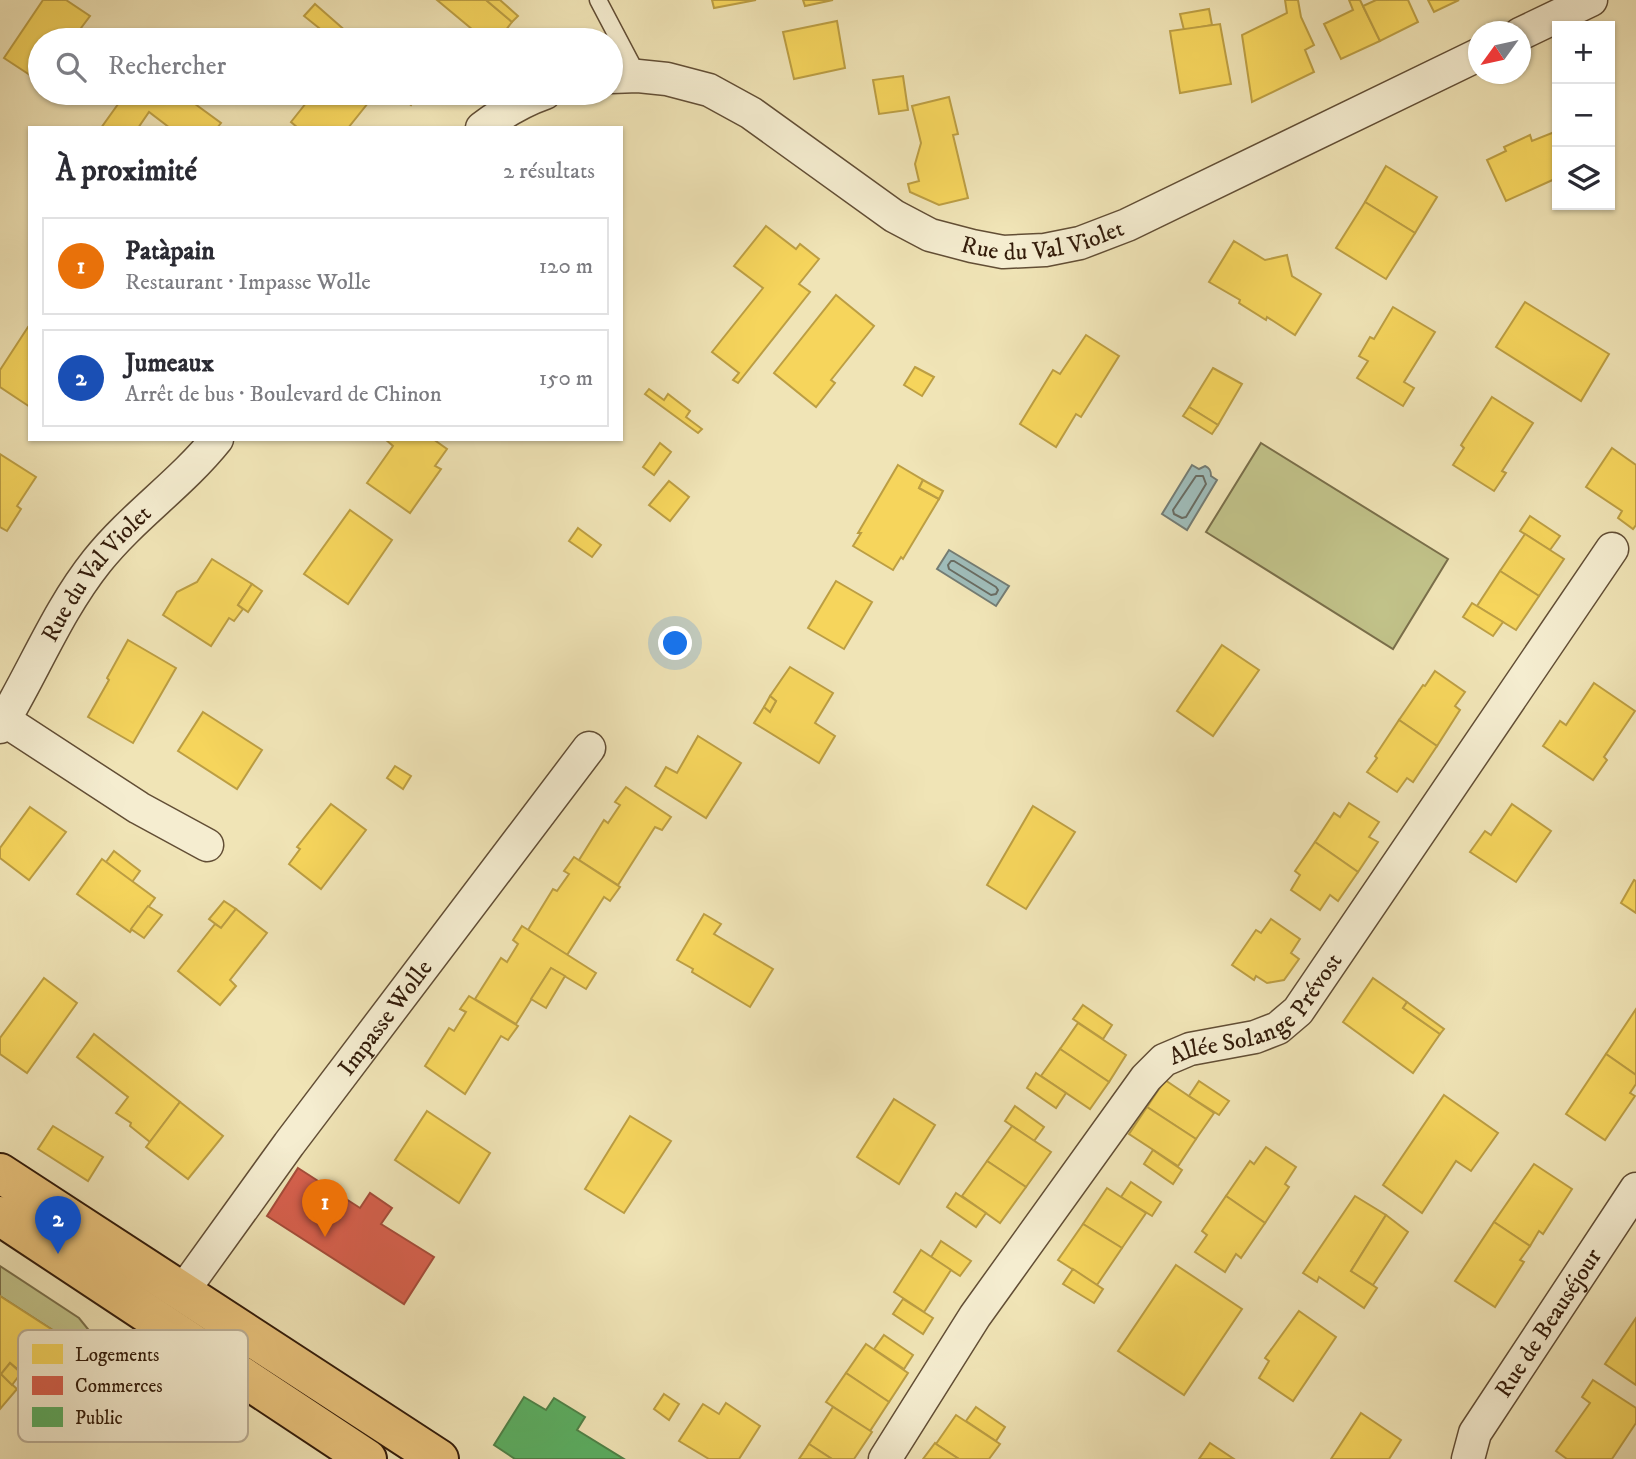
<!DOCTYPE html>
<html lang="fr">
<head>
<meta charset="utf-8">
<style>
  body { margin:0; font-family:"IM FELL DW Pica",serif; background:#f2f2f3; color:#2b2b33 }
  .controls { position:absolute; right:21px; top:21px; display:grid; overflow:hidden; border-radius:0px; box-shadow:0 2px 5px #0004 }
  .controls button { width:63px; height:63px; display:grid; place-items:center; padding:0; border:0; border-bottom:2px solid #e1e1e2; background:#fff; color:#2b2b33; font:35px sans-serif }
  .compass { position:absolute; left:1468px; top:21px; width:63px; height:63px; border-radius:50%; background:#fff; box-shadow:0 2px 5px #0004; rotate:237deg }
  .you { position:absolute; left:676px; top:644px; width:24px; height:24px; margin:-18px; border:5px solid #fff; border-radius:50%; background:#1a73e8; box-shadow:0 0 0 10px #1a73e833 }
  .badge { display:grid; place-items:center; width:46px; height:46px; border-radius:50%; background:#8f2418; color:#fff; font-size:23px; font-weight:700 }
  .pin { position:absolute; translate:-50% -58px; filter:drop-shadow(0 2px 4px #0008) }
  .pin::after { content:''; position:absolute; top:37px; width:24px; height:21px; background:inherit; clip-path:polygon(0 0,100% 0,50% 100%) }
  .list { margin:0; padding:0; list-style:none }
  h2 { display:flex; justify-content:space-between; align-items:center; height:91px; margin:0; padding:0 28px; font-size:30px }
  h2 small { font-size:23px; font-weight:400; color:#7c7c81 }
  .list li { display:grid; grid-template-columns:46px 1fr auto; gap:21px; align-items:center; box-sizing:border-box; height:98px; margin:0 14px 14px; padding:0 14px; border:2px solid #e1e1e2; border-radius:0px }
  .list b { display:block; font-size:26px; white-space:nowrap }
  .list p { margin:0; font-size:23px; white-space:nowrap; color:#7c7c81 }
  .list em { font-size:23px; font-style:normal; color:#7c7c81 }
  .icon { flex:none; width:38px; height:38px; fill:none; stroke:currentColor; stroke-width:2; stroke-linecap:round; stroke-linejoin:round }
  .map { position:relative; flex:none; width:1636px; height:1459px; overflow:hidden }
  .search { position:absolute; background:#fff; box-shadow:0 2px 5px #0004; left:28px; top:28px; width:595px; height:77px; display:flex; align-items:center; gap:18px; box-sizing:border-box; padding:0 24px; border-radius:38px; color:#7c7c81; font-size:26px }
  .panel { position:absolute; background:#fff; box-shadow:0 2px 5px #0004; left:28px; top:126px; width:595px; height:315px; border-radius:0px }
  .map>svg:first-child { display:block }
</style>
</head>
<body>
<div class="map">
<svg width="1636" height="1459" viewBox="0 0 1636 1459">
  <rect width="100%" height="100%" fill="#f0e4b6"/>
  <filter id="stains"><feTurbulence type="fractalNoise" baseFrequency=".00286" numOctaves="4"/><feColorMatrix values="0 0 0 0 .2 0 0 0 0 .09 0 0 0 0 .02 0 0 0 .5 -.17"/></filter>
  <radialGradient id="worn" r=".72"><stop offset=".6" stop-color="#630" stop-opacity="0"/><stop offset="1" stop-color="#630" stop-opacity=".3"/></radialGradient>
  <g fill="#c1c289" stroke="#7a6f4a" stroke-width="2">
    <polygon points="1261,443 1448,559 1393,649 1206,532"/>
    <polygon points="0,1266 79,1318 92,1334 65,1338 0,1296"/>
  </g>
  <g fill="#9fbcb9" stroke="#747c73" stroke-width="2">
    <path d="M1192,465L1199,469L1205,466C1210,468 1211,471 1211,476L1217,480L1187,530L1162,514Z"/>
    <polygon points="949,550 1009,586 996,606 937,569"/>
  </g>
  <g fill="#f6d55c" stroke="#bc9e43" stroke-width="2">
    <polygon points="43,0 66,0 90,16 72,40 40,40 39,81 4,58"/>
    <polygon points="437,0 486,0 512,22 498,40 485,40"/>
    <polygon points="486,0 500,0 518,16 512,22"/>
    <polygon points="712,0 756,0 714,8"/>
    <polygon points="803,0 833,0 805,6"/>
    <polygon points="1285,0 1298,0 1301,17 1314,45 1305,50 1314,72 1252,102 1242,35 1287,13"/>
    <polygon points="1349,0 1360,0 1380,41 1341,59 1324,24 1353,10"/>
    <polygon points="1376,0 1408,0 1418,22 1380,41 1363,6"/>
    <polygon points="1428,0 1459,0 1434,12"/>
    <polygon points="315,4 356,40 334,40 304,16"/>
    <polygon points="1209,9 1212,25 1184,30 1180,14"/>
    <polygon points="837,21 845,68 794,79 783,32"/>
    <polygon points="1220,24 1231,84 1180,93 1170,31"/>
    <polygon points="903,76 908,110 879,114 873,80"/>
    <polygon points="126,93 180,93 221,123 217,128 170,128 149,112 138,128 101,128"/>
    <polygon points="314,93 376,93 348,128 298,128 291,122"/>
    <polygon points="396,93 427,93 417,103 414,101 411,105"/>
    <polygon points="949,97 958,134 953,135 968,198 939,205 910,192 908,184 919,181 915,164 921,143 912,106"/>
    <polygon points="1557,131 1557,178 1506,201 1487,160 1506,151 1504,147 1530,135 1532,141"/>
    <polygon points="1386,166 1437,197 1415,233 1365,202"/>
    <polygon points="1365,202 1415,233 1386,279 1336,248"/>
    <polygon points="766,226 796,249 800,244 819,259 799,284 810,292 738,383 733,380 739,373 712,352 763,288 734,266"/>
    <polygon points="1234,241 1265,260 1287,255 1292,276 1321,294 1295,335 1267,317 1266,320 1239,303 1240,300 1209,282"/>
    <polygon points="836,295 874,326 831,380 835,383 816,407 774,373"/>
    <polygon points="1525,302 1609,354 1581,401 1496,347"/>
    <polygon points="1393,307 1435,332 1404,382 1414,388 1403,406 1357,378 1368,361 1359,356 1370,337 1374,339"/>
    <polygon points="28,327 30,328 30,407 0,387 0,370"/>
    <polygon points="1086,335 1119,356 1081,417 1076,414 1056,447 1020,424 1053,370 1060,374"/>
    <polygon points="915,367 934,377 922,396 904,385"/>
    <polygon points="1213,368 1242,384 1218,425 1189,407"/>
    <polygon points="649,389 664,400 668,394 690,411 686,417 702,429 698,433 645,394"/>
    <polygon points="1492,397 1533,423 1502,471 1506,473 1494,491 1453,465 1464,448 1461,445"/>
    <polygon points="1189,407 1218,425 1212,434 1183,416"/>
    <polygon points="385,439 433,439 447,449 435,466 441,469 410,513 367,483 393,446"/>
    <polygon points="660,443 671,452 654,475 643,467"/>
    <polygon points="1612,448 1636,465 1636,525 1633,529 1618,518 1622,511 1586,487"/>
    <polygon points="0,454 36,477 17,506 21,509 7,531 0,527"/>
    <polygon points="898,465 923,480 919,488 939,499 903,559 901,557 893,570 853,546 861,533 858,533"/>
    <polygon points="923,480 943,491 939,499 919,488"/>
    <polygon points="669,481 689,497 670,521 649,505"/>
    <polygon points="350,510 392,540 348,604 304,574"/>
    <polygon points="1530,516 1560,536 1550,550 1520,531"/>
    <polygon points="578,528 601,545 592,557 569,541"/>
    <polygon points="1525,534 1564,559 1539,596 1500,571"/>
    <polygon points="212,559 252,584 238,605 243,609 234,621 229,618 211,646 163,615 177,592 197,582"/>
    <polygon points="1500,571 1539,596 1516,630 1477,606"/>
    <polygon points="836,581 872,602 844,649 808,628"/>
    <polygon points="252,584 262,591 248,612 238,605"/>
    <polygon points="1472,603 1503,622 1493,636 1463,617"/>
    <polygon points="128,640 176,668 133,743 88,717 109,680 107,678"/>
    <polygon points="1222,645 1259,670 1213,736 1177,711"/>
    <polygon points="790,667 833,693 815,723 835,736 819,763 754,723 764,707 770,712 776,701 770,696"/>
    <polygon points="1435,671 1465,692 1455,706 1460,710 1437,746 1399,720 1423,685 1425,686"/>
    <polygon points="1594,683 1635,711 1604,757 1607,760 1593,780 1543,746 1560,721 1566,725"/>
    <polygon points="770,696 776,701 770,712 764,707"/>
    <polygon points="203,712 262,750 237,789 178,751"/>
    <polygon points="1399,720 1437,746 1413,782 1407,778 1397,792 1367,772 1377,758 1375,756"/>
    <polygon points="698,736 741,763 706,818 655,786 666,767 677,773"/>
    <polygon points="395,766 411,776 403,789 387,778"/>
    <polygon points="626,787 671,817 662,830 655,827 618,885 579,860 604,820 608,823 620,805 615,802"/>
    <polygon points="1349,803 1379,822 1369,837 1378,842 1358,872 1315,842 1334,813 1340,817"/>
    <polygon points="331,804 366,830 321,889 289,864 300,849 297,847"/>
    <polygon points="1512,804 1551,831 1516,882 1470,852 1485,831 1491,835"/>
    <polygon points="1033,806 1075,832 1026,909 987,885"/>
    <polygon points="30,807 66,832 29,880 0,858 0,848"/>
    <polygon points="1315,842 1358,872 1338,901 1330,895 1320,910 1291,890 1300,875 1295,871"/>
    <polygon points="114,851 140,871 132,882 106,862"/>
    <polygon points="574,857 620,887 610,901 604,897 567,955 528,930 553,889 557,891 569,874 564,871"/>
    <polygon points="102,859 155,898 130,932 77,894"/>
    <polygon points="1634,880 1636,881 1636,913 1621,903"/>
    <polygon points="224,901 236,909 221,928 209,919"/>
    <polygon points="148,906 162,915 144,938 131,929"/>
    <polygon points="236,909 267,933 230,980 236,986 220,1005 178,971 215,924 221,928"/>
    <polygon points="704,914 721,924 714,934 773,969 750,1007 692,972 693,969 677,960"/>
    <polygon points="1271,919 1300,939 1291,953 1299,959 1284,980 1267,983 1256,976 1254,980 1232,965 1256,930 1261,933"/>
    <polygon points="522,926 596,973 586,989 551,968 516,1024 475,999 501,958 507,962 518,944 513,940"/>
    <polygon points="551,968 565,976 546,1008 531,999"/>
    <polygon points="44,978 77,1003 27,1073 0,1054 0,1038"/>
    <polygon points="1373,978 1407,1002 1403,1008 1440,1034 1413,1073 1343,1022"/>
    <polygon points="469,996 518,1026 508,1040 501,1036 465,1094 425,1066 449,1028 454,1031 466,1012 460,1009"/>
    <polygon points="1407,1002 1444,1029 1440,1034 1403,1008"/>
    <polygon points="1083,1005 1112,1025 1103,1039 1073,1019"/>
    <polygon points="1636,1009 1636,1075 1606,1054"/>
    <polygon points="1078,1023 1126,1055 1109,1082 1060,1049"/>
    <polygon points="94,1034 180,1102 150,1142 130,1126 131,1123 116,1113 128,1097 77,1057"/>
    <polygon points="1060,1049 1109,1082 1090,1109 1041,1076"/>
    <polygon points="1606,1054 1636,1075 1636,1084 1630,1093 1635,1096 1605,1140 1566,1114"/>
    <polygon points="1036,1073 1066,1093 1056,1108 1027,1088"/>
    <polygon points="1165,1080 1214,1113 1196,1139 1147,1107"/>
    <polygon points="1199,1081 1229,1101 1219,1115 1189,1096"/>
    <polygon points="1444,1095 1498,1133 1471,1171 1456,1161 1422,1213 1383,1185"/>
    <polygon points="894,1099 935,1125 899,1184 857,1157"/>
    <polygon points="180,1102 223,1136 188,1179 146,1147"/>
    <polygon points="1015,1106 1044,1127 1034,1141 1005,1121"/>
    <polygon points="1147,1107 1196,1139 1178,1166 1129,1134"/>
    <polygon points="427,1111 490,1153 459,1203 395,1160"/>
    <polygon points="630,1116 671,1141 624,1213 585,1189"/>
    <polygon points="53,1126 103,1157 88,1181 38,1149"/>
    <polygon points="1012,1126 1051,1152 1026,1187 987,1161"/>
    <polygon points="1266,1147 1296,1167 1285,1184 1289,1187 1265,1223 1226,1196 1250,1161 1254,1164"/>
    <polygon points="1153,1150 1182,1170 1173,1184 1144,1164"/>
    <polygon points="987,1161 1026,1187 1000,1223 962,1196"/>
    <polygon points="1534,1164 1572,1189 1543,1234 1539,1231 1530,1246 1494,1222"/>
    <polygon points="1131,1182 1161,1202 1152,1216 1121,1197"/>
    <polygon points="1107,1188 1146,1213 1122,1248 1083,1224"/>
    <polygon points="956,1193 986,1213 976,1227 947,1207"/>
    <polygon points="1226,1196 1265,1223 1241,1258 1236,1254 1225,1272 1195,1252 1207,1235 1202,1231"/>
    <polygon points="1355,1196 1386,1215 1351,1271 1377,1288 1364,1308 1319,1277 1317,1282 1303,1273"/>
    <polygon points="1386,1215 1408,1232 1373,1285 1351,1271"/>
    <polygon points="1494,1222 1530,1246 1520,1260 1524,1262 1495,1307 1455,1281"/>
    <polygon points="1083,1224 1122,1248 1097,1285 1058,1260"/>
    <polygon points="941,1241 971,1261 960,1276 931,1257"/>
    <polygon points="921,1250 951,1270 924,1312 894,1292"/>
    <polygon points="1176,1265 1242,1309 1184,1395 1118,1351"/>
    <polygon points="1073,1269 1103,1289 1094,1303 1063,1284"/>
    <polygon points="0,1296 65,1338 71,1373 50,1396 10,1363 1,1374 17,1389 0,1409"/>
    <polygon points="903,1299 933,1318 923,1334 893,1314"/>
    <polygon points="1299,1311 1336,1337 1293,1401 1259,1378 1269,1361 1265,1358"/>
    <polygon points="1636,1318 1636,1385 1605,1364"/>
    <polygon points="884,1335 913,1355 904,1369 874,1349"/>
    <polygon points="866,1344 908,1373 889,1402 846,1373"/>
    <polygon points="10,1363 21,1373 12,1385 1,1374"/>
    <polygon points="846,1373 889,1402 870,1431 826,1402"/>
    <polygon points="1593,1380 1636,1408 1636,1423 1612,1459 1567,1459 1556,1451 1590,1403 1582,1397"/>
    <polygon points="664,1394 679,1404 669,1420 654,1409"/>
    <polygon points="726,1403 760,1426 739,1459 709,1459 679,1441 703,1404 719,1414"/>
    <polygon points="833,1407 872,1432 854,1459 832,1459 809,1444"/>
    <polygon points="976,1407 1005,1427 996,1441 966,1421"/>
    <polygon points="1361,1413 1401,1440 1389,1459 1331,1459"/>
    <polygon points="956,1415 1000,1444 989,1459 959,1459 936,1444"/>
    <polygon points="935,1443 936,1444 959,1459 923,1459"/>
    <polygon points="1210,1443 1234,1459 1199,1459"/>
    <polygon points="809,1444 832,1459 799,1459"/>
  </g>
  <polygon fill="#d6604d" stroke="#a54c39" stroke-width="2" points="298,1168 360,1208 370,1193 392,1208 381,1224 434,1257 404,1304 267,1216"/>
  <polygon fill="#5aae61" stroke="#4e8247" stroke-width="2" points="524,1397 546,1410 554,1398 585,1417 577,1430 624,1459 515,1459 494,1445"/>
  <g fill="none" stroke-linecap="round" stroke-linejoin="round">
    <g stroke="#696c62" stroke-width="2">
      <polygon points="1196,476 1203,476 1206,484 1186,517 1182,518 1174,514 1173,510"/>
      <polygon points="951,561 954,561 996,587 998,590 996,594 991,595 949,569 948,565"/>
    </g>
    <defs>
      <polyline id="service" points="598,0 638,76"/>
      <g id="minor">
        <polyline points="1520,34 1591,0"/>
        <path id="s1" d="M611,77L638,76L667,79L709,90L751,113L894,216L930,235L972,246L1003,252L1045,250L1080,243L1127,225L1478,55"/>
        <path d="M482,128C502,113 522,101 545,93"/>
        <polyline points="4,720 139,808 207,845"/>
        <path id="s2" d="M0,727C33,673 57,611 97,561C133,516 181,484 217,439"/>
        <path id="s3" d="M183,1291L289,1144L589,748"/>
        <path id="s4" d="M885,1459L975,1316L1146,1078L1164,1060L1190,1049L1255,1037L1278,1028L1298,1011L1612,549"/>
        <path id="s5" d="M1468,1459L1475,1433L1636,1189"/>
      </g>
      <g id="primary">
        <polyline points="0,1173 439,1459"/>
        <polyline points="0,1216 367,1459"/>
      </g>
    </defs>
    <use href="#service" stroke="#624e35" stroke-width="19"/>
    <use href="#minor" stroke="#624e35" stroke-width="35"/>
    <use href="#primary" stroke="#331c0a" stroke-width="42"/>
    <use href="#service" stroke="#f5edd0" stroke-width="16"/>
    <use href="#minor" stroke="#f5edd0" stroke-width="32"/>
    <use href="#primary" stroke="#e8c27b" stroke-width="38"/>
  </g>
  <g text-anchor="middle" stroke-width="7" stroke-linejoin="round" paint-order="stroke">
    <g font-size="24" fill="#331c0a" stroke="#f5edd0">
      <text dy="8" stroke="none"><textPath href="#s1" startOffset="480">Rue du Val Violet</textPath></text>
      <text dy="8" stroke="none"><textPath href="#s2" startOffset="182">Rue du Val Violet</textPath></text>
      <text dy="8" stroke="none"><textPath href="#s4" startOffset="597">Allée Solange Prévost</textPath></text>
      <text dy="8" stroke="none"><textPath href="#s3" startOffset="340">Impasse Wolle</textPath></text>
      <text dy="8" stroke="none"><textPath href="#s5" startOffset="159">Rue de Beauséjour</textPath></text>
    </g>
  </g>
  <rect x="18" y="1330" width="230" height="112" rx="10" fill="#f5edd0" stroke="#bbae95" stroke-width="2"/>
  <rect x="32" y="1344" width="31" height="20" fill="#f6d55c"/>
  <rect x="32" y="1376" width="31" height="19" fill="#d6604d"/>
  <rect x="32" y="1407" width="31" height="20" fill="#5aae61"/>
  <g font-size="19" fill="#331c0a">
    <text x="75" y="1361">Logements</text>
    <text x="75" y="1392">Commerces</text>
    <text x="75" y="1424">Public</text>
  </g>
  <rect width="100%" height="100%" filter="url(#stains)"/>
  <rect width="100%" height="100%" fill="url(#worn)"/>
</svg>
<div class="controls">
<button>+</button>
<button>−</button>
<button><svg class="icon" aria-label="layers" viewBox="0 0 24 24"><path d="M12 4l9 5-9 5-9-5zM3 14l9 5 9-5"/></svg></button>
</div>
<svg class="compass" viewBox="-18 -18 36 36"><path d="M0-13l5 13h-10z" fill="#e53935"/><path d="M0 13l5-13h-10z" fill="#7c7c81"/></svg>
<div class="you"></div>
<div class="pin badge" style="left:325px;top:1237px;background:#e8710a">1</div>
<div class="pin badge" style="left:58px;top:1254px;background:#1a4fb4">2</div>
<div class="search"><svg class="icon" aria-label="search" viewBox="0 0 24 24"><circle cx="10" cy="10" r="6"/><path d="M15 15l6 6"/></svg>Rechercher</div>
<section class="panel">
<h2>À proximité<small>2 résultats</small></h2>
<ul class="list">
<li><span class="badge" style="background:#e8710a">1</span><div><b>Patàpain</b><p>Restaurant · Impasse Wolle</p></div><em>120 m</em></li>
<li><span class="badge" style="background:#1a4fb4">2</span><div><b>Jumeaux</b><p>Arrêt de bus · Boulevard de Chinon</p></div><em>150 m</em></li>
</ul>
</section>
</div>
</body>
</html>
